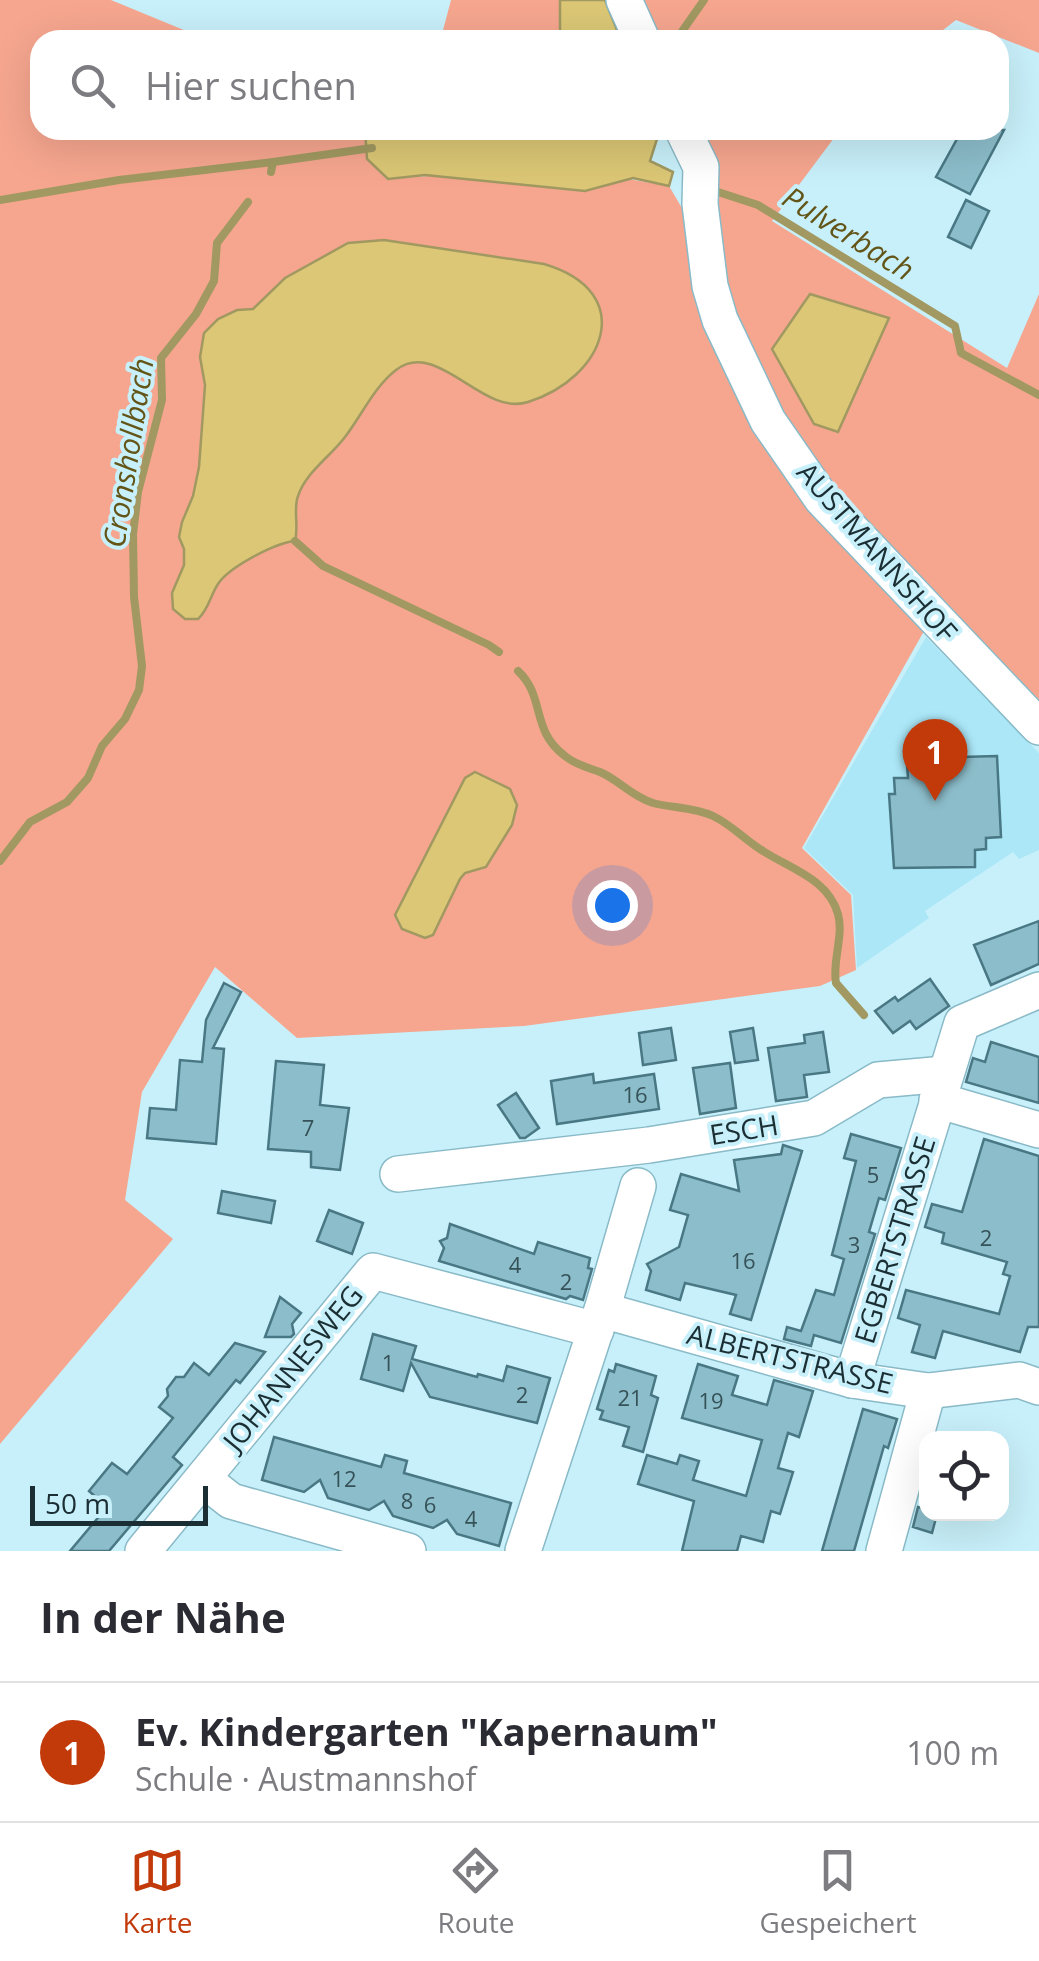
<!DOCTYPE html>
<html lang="de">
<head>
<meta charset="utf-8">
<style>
  body { margin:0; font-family:"Open Sans",sans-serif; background:#f2f2f3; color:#2b2b33 }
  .controls { position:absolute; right:30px; bottom:30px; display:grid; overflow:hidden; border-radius:20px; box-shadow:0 10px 40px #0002 }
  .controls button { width:90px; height:90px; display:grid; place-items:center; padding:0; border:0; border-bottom:2px solid #e1e1e2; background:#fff; color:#2b2b33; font:50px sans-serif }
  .scale { position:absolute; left:30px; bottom:25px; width:178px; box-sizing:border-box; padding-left:10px; border:5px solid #1a2e33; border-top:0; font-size:28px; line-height:35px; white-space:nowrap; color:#1a2e33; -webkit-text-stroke:8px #c8f0fa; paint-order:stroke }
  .you { position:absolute; left:612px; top:905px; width:35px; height:35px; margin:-25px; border:8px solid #fff; border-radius:50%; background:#1a73e8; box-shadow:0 0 0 15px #1a73e833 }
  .badge { display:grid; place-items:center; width:65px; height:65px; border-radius:50%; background:#c2390a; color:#fff; font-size:32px; font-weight:700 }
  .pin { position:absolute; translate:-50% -82px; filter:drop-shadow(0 2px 5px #0008) }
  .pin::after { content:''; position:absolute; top:52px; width:35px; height:30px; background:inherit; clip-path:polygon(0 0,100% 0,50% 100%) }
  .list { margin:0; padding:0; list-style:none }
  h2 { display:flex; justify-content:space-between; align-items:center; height:130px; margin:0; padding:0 40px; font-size:42px }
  h2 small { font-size:32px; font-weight:400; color:#7c7c81 }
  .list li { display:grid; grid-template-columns:65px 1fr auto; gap:30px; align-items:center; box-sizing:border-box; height:140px; padding:0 40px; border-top:2px solid #e1e1e2 }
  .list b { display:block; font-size:38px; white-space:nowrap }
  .list p { margin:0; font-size:32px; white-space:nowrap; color:#7c7c81 }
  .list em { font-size:32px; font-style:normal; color:#7c7c81 }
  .icon { flex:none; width:55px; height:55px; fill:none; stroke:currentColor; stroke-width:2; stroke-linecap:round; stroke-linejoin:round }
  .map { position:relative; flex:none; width:1039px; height:1551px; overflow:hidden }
  .search { position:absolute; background:#fff; box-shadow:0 10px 40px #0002; left:30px; right:30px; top:30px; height:110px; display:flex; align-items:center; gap:25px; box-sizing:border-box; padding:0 35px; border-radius:30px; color:#7c7c81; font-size:38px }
  .sheet { height:270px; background:#fff }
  nav { display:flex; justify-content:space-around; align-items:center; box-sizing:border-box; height:140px; border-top:2px solid #e1e1e2; background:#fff; font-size:28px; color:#7c7c81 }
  nav a { display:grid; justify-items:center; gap:5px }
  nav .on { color:#c2390a }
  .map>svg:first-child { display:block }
</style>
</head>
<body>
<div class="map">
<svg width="1039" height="1551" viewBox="0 0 1039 1551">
  <rect width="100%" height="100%" fill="#c8f0fa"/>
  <polygon fill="#abe7f7" points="926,637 1039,753 1039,850 1019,859 1013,852 925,911 929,918 857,968 853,895 804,848"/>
  <g fill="#f6a68f" fill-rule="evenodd">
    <path d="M0,0H111L208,40H40V130H365L367,158L388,179L429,176L585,191L628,179L669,186L686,215L698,283L924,631L802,848L851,895L856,970L820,986L524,1026L297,1038L215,967L142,1092L125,1200L173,1239L0,1444ZM475,772L486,867L465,873L397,923L396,915L465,778Z"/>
    <polygon points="451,0 560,0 560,40 389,40 442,34"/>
    <polygon points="634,0 1039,0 1039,53 956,20 930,40 653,40"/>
    <polygon points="696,130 840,130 772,221 1007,368 1039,294 1039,704 843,501 780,411 731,315"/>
  </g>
  <g fill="#dbc775" stroke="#a19961" stroke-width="2.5">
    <polygon points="560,0 605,0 621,40 560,40"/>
    <polygon points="365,130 654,130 657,139 650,161 673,172 669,186 633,178 585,191 425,175 388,179 367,159"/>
    <path d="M384,240L544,264C639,292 605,378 528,402C482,417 438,338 396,370C374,387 362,415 345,437C330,457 306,472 298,496C293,509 299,526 295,541C275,543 229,567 218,584C210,596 209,609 198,619H185L173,609L172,593L184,565V549L179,537L182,522L193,496L199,467L205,385L200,357L204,333L218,319L237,310L253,309L285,278L348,243Z"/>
    <polygon points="810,294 889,318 838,432 814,424 772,349"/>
    <polygon points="475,772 510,789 517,805 512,825 486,867 465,873 460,879 433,935 425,938 402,929 395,915 465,778"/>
  </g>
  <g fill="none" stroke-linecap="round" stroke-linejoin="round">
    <g stroke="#a19961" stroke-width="8">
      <polyline points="676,40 704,0"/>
      <polyline points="271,172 273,162 372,148"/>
      <polyline points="712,190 758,205 955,326 961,353 1039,395"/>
      <polyline points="0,200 119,180 273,162"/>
      <polyline points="295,541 323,566 489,645 499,652"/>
      <path d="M518,671C546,697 530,730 565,756C576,765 587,767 600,772C619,780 631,796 653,803C672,808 694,807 713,816C732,825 745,840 763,851C791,869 828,879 838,914C844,936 832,961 836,983L864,1015"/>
      <polyline points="0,861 30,822 67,802 88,778 102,746 125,719 139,690 142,666 134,597 133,534 138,492 162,400 161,358 196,314 214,281 217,243 248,202"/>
    </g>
  </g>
  <g fill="#8cbdca" stroke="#497884" stroke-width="2.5">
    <polygon points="962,130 1004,130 970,194 936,177"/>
    <polygon points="966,200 989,211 971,248 948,237"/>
    <polygon points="997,756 1001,837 986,838 986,849 975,850 975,867 894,868 889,794 895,794 894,778 908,778 907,764 923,763 923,758"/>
    <polygon points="1039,921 1039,964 991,985 974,945"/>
    <polygon points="930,979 949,1006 916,1029 910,1021 893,1033 875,1011 895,997 898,1001"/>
    <polygon points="224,983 241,992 213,1048 224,1049 216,1144 147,1138 150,1108 176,1110 180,1060 202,1062 206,1020"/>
    <polygon points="671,1028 676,1060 643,1065 639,1033"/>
    <polygon points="753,1028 758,1060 735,1063 730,1032"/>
    <polygon points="823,1032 829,1072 804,1075 807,1097 776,1101 768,1048 805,1043 804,1035"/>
    <polygon points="991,1042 1039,1057 1039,1103 966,1082 973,1058 985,1062"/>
    <polygon points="276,1061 324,1065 320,1105 349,1108 340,1170 311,1167 311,1152 268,1149"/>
    <polygon points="730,1063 736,1108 700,1114 693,1068"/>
    <polygon points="593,1074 594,1083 654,1074 659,1109 557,1124 551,1081"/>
    <polygon points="516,1093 539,1128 525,1138 520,1138 498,1105"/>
    <polygon points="851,1134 901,1148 885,1200 879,1198 869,1232 875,1234 841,1343 814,1335 811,1346 784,1339 787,1327 801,1331 816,1290 834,1295 844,1259 832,1255 856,1161 844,1158"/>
    <polygon points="984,1139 1039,1156 1039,1327 1028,1327 1020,1352 943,1331 935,1358 912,1352 920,1325 898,1318 906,1290 999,1314 1010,1276 1003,1274 1007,1262 942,1243 944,1233 925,1227 932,1204 962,1212"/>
    <polygon points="783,1145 802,1151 751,1320 730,1314 736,1295 685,1283 680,1300 646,1290 651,1271 647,1264 679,1247 688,1215 670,1210 681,1174 739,1191 734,1160 781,1154"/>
    <polygon points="222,1191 275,1201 271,1223 218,1213"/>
    <polygon points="329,1210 363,1223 352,1254 317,1241"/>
    <polygon points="450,1224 534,1254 538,1242 590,1258 588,1268 592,1269 583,1300 570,1296 566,1299 439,1261 444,1248 440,1241 447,1238"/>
    <polygon points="280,1297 301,1313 292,1324 294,1334 291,1337 265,1337"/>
    <polygon points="373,1334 416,1346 412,1359 477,1377 478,1374 503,1381 507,1366 550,1378 537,1423 430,1397 411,1363 403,1391 361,1379"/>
    <polygon points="235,1343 265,1352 240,1383 236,1380 173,1457 182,1465 109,1551 70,1551 107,1507 89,1491 112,1463 127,1474 173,1418 159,1407 168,1396 167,1389 176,1377 184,1377 194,1363 209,1375"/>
    <polygon points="616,1364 656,1376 651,1395 658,1398 643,1452 623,1446 629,1427 600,1419 603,1411 597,1409 609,1370 614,1372"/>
    <polygon points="698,1364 738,1376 732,1395 767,1405 774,1380 813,1391 799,1437 788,1433 778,1468 793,1472 780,1514 771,1511 763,1542 741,1536 737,1551 682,1551 694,1501 638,1484 647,1455 677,1464 680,1455 699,1461 693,1480 746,1496 762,1440 682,1418"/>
    <polygon points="863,1409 897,1419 888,1448 884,1446 854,1551 822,1551"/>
    <polygon points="274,1437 381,1467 385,1455 407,1461 404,1473 511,1503 499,1546 457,1534 447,1520 433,1528 393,1516 384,1501 369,1510 328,1498 320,1480 304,1492 262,1480"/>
    <polygon points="918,1507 926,1509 926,1514 937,1514 932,1533 913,1527"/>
  </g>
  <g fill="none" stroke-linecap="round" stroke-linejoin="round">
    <defs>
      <g id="minor">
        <polyline points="624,0 642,40"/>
        <polyline points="683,130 701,167 700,204 710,286 720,320 768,421 822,499 1039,727"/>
        <polyline points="937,1100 1039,1130"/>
        <polyline points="398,1174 649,1145 814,1118 878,1080 945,1074"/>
        <polyline points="602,1310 852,1380 928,1391 1019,1380 1039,1387"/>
        <polyline points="852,1380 962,1023 1039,990"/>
        <polyline points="203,1479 231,1501 408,1551"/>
        <polyline points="143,1551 373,1271 596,1330"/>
        <polyline points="523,1551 602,1310 638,1186"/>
        <polyline points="884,1551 928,1391"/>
      </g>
    </defs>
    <use href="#minor" stroke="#89bac7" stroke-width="38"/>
    <use href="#minor" stroke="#fff" stroke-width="35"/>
  </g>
  <g text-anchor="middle" stroke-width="8" stroke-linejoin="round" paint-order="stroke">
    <g font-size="22" fill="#365259">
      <text x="635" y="1103">16</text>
      <text x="308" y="1136">7</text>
      <text x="873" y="1183">5</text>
      <text x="986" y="1246">2</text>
      <text x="854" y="1253">3</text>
      <text x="743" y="1269">16</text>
      <text x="515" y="1273">4</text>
      <text x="566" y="1290">2</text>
      <text x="388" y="1371">1</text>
      <text x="522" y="1403">2</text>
      <text x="630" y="1406">21</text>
      <text x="711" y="1409">19</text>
      <text x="344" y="1487">12</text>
      <text x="407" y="1509">8</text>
      <text x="430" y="1513">6</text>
      <text x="471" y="1527">4</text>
    </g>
    <g font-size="28" fill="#1a2e33" stroke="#c8f0fa">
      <text transform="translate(877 552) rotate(49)" y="10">AUSTMANNSHOF</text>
      <text transform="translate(744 1130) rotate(-9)" y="10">ESCH</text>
      <text transform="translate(895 1240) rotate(-73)" y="10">EGBERTSTRASSE</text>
      <text transform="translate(790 1359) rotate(14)" y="10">ALBERTSTRASSE</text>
      <text transform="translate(293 1368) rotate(-51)" y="10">JOHANNESWEG</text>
    </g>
    <g font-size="30" font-style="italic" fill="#635518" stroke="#c8f0fa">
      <text transform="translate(848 234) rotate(32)" y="10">Pulverbach</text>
      <text transform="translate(129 453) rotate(-81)" y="10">Cronshollbach</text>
    </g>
  </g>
</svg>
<div class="controls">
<button><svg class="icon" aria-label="locate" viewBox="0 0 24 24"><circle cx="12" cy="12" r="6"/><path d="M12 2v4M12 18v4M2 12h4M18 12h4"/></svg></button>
</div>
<div class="scale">50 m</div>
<div class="you"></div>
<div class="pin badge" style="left:935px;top:801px">1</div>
<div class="search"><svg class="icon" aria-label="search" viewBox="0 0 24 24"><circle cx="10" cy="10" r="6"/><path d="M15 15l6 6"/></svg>Hier suchen</div>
</div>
<section class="sheet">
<h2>In der Nähe<small></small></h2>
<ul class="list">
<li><span class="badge">1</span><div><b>Ev. Kindergarten &quot;Kapernaum&quot;</b><p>Schule · Austmannshof</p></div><em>100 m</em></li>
</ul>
</section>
<nav>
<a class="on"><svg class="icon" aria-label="map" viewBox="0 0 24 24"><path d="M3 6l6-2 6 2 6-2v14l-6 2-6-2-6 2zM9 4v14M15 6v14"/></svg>Karte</a>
<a><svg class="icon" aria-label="directions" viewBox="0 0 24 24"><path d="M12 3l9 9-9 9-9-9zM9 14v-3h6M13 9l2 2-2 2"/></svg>Route</a>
<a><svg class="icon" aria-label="saved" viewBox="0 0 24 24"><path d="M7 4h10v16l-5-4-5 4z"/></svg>Gespeichert</a>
</nav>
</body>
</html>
